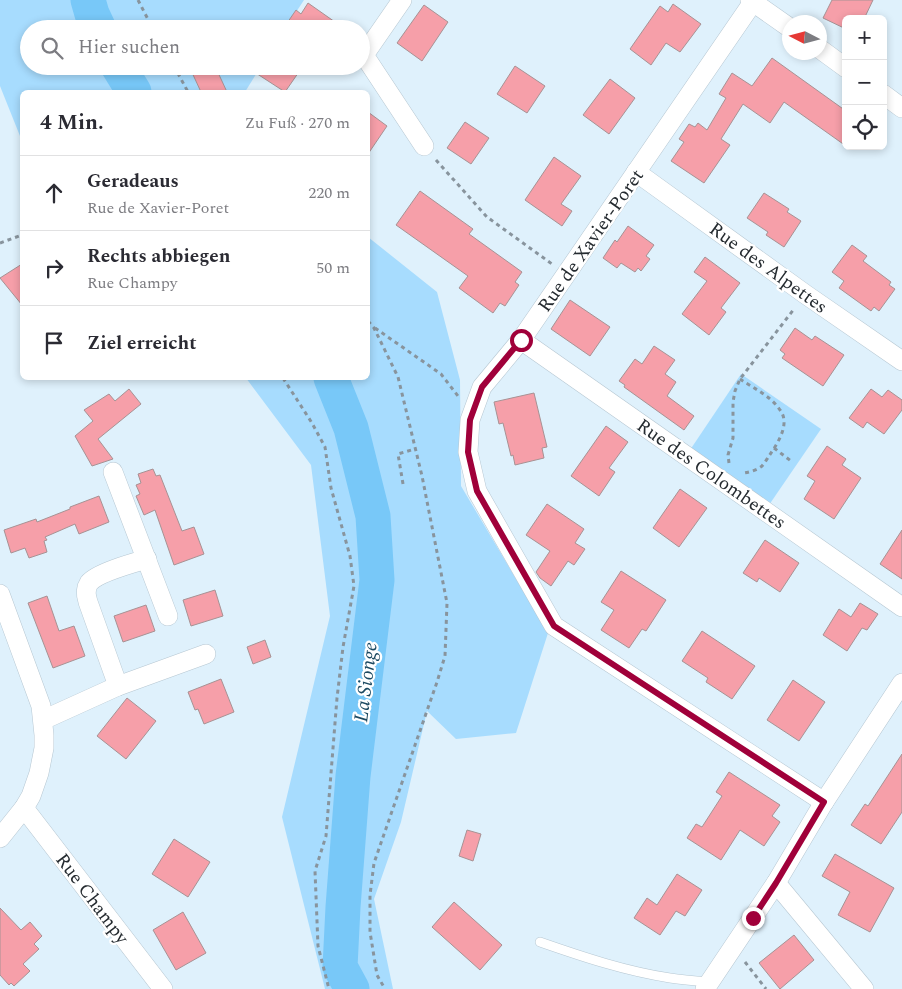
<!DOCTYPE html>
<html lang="de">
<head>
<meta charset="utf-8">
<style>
  body { margin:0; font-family:Spectral,serif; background:#f2f2f3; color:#2b2b33 }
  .controls { position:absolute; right:15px; top:15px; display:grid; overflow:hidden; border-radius:8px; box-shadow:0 2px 8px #0003 }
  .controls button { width:45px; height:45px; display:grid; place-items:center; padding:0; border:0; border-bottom:1px solid #e1e1e2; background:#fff; color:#2b2b33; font:25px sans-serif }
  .compass { position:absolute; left:782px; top:15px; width:45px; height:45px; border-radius:50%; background:#fff; box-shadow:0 2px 8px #0003; rotate:276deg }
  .stop { position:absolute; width:15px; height:15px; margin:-11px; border:4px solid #a0003a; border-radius:50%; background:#fff }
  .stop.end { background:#a0003a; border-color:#fff; box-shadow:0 1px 5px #0008 }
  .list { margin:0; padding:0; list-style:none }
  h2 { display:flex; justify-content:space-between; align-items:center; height:65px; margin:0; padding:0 20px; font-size:21px }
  h2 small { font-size:16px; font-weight:400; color:#7c7c81 }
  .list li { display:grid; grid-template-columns:32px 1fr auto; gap:15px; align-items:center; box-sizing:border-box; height:75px; padding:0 20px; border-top:1px solid #e1e1e2 }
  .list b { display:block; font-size:19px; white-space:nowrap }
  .list p { margin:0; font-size:16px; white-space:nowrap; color:#7c7c81 }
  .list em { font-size:16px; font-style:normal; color:#7c7c81 }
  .icon { flex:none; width:28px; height:28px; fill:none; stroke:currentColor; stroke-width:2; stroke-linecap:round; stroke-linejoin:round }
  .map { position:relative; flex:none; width:902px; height:989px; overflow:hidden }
  .search { position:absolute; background:#fff; box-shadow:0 2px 8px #0003; left:20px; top:20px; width:350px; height:55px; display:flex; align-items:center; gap:12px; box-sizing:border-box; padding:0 18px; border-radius:28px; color:#7c7c81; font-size:19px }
  .panel { position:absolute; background:#fff; box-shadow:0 2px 8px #0003; left:20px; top:90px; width:350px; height:290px; border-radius:8px }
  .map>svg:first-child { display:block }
</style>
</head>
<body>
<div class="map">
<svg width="902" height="989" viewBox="0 0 902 989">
  <rect width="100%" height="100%" fill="#dff1fc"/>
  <g fill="#a7dcfe">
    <polygon points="0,0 304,0 285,29 29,29 29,66 261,66 245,92 22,92 22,141 0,86"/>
    <polygon points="368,237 437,292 460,380 461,486 548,633 516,733 456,739 427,711 401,822 374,899 393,989 325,989 282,817 330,616 311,465 246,378 368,378"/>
    <polygon points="741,374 821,429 769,505 690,450"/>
  </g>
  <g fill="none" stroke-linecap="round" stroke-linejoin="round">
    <polyline stroke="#5f99bc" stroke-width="5.5" points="116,66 118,92"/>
    <g stroke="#78c8f8" stroke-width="35">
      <polyline points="88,0 92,14 99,29"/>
      <polyline points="118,66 134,92"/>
      <polyline points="331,378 351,428 373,516 377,580 353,776 343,907 340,967 352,989"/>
    </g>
  </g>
  <g fill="#f69fa9" stroke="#a79294">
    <polygon points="832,0 873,0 864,19 846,19 846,29 823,18"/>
    <polygon points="308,3 345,29 283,29 296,10 301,14"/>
    <polygon points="673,4 701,24 680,52 666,43 651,65 630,49 660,6 668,12"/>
    <polygon points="424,5 448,22 422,61 397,43"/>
    <polygon points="772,58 846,111 846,146 784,102 770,123 743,104 721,139 730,145 704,183 671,161 684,142 679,139 689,124 695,127 698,123 707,130 726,98 719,94 732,73 752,86"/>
    <polygon points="189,66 215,66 227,92 201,92"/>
    <polygon points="245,66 303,66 285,92"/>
    <polygon points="515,66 545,86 527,113 497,94"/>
    <polygon points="610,79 635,98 609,134 583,115"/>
    <polygon points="368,112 387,126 368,154"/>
    <polygon points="465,122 489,138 471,164 447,148"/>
    <polygon points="554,157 581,176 561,204 572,211 562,226 525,200"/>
    <polygon points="420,191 473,229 469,234 522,272 515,282 519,285 505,306 500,303 493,313 459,288 468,276 396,225"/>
    <polygon points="764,193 789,209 787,212 801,221 784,247 766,235 768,232 747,218"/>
    <polygon points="628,226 654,245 646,256 650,259 641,271 638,268 635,272 621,263 617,268 603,258 615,240 617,242"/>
    <polygon points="852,245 867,256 863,261 891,282 889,285 895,289 879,311 874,307 871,311 839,288 844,281 832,272"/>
    <polygon points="705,257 740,283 721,308 726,312 709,335 682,314 707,281 694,272"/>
    <polygon points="22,264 22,305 0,278"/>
    <polygon points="570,300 610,327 590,356 551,329"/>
    <polygon points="795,328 812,340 815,336 844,355 823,386 782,358 785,354 780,350"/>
    <polygon points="654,346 675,360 665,374 676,382 667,396 694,416 684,430 624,387 625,385 619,381 635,359 642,364"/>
    <polygon points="129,389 141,404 98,439 113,459 92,466 75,436 93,421 84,410 109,394 115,401"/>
    <polygon points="871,389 882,397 888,390 902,400 902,410 884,434 867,422 863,428 849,418"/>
    <polygon points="534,393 547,447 542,448 544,458 515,465 513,455 511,456 503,423 499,424 494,402"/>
    <polygon points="606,426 628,442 609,468 615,472 599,496 571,476"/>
    <polygon points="827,446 846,459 842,465 861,478 834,519 804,499 815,481 807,476"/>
    <polygon points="153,469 156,476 160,475 182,531 194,527 204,554 174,565 155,510 144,515 136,496 140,494 136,485 141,483 138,474"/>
    <polygon points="680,489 707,508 679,547 653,528"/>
    <polygon points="99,496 109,522 79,534 75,524 45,537 47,540 44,541 47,552 29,558 25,548 11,553 4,530 36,519 37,522 70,509 70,507"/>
    <polygon points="547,504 584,529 575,543 585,549 574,565 568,561 551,586 540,578 536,572 550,551 526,535"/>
    <polygon points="902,530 902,579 880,564"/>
    <polygon points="765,540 799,563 780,592 759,578 757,582 743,573"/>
    <polygon points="621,571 666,600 646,631 642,629 629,648 601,630 614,610 601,602"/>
    <polygon points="215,590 223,616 191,626 183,600"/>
    <polygon points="47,596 59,631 74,626 85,656 53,668 28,603"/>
    <polygon points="860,603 878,614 867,630 862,628 847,651 823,635 839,609 851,617"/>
    <polygon points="146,605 155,631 123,642 114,616"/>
    <polygon points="702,631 755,666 732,699 706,682 708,678 682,661"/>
    <polygon points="265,640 271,657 253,664 247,647"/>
    <polygon points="221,679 234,712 204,724 198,709 195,710 188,692"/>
    <polygon points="793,680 825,702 799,741 767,720"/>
    <polygon points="127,698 156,721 126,759 97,736"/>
    <polygon points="902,754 902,812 881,844 851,825 865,804 868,806"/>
    <polygon points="729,772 780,805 772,816 780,822 764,846 740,830 721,860 687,838 696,824 702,827 722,796 716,792"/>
    <polygon points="467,830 481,834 473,861 459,856"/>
    <polygon points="174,839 210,862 188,897 152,874"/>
    <polygon points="835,854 894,888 870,932 838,915 850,892 822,876"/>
    <polygon points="677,874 702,890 685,916 676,911 660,935 634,918 647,898 657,905"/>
    <polygon points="454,902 502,945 480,970 432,927"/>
    <polygon points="0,908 21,930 30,922 42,936 34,944 39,949 23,964 30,971 14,986 11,983 9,985 0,975"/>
    <polygon points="183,912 206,953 176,970 153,930"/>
    <polygon points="794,935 814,960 780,989 759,963"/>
  </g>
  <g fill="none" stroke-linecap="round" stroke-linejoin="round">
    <defs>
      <path id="lane" d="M540,942C583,957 625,971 670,978C683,980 696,981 709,982"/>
      <g id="street">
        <polyline points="402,0 364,55 424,146"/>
        <polyline points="750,0 753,2 521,340 482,387 470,420 468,452 477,491 554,626 824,802"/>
        <polyline points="754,0 753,2 790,28"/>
        <polyline points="820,49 846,68"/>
        <polyline points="883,94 902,108"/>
        <polyline points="636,172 805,294 902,361"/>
        <polyline points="521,340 902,607"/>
        <polyline points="113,472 168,616"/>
        <polyline points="0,594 41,706 44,735 44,748 39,773 31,796 24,808 0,838"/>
        <path d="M118,686L88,602C86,596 85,589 89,583C97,573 133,563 147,559"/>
        <polyline points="43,720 118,686 206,654"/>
        <polyline points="24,808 163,989"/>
        <polyline points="776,883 864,989"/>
        <polyline points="705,989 776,883 824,802 902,683"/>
      </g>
    </defs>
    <use href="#lane" stroke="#b6c7d2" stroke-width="10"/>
    <use href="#street" stroke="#b6c7d2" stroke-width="20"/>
    <g stroke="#88949d" stroke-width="3" stroke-dasharray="4 4" stroke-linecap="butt">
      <polyline points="138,0 153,29"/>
      <polyline points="174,66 188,92"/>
      <polyline points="436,160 487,217 552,264"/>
      <polyline points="0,243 22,235"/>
      <polyline points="368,321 374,328 398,377 422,476 447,603 445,656 437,682 374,863 370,895 370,932 377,975 385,989"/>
      <polyline points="375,328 441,374 458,396"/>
      <polyline points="283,378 312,423 325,447 331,488 350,556 354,586 343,647 337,698 326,836 315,871 318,946 329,989"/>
      <path d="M740,379C753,388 771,396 780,410C791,424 777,444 769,456C767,459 764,464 762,466C757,470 750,472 744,473"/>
      <polyline points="774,448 791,461"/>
      <polyline points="729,463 728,455 733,438 733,402 735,391 740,379 794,309"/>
      <polyline points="403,484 398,454 415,449"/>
      <polyline points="745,962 766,989"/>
    </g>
    <use href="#lane" stroke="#fff" stroke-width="9"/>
    <use href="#street" stroke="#fff" stroke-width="19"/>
  </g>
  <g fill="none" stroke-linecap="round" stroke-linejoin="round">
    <polyline stroke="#a0003a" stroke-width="6" points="521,340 482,387 470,420 468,452 477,491 554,626 824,802 776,883 753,918"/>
  </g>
  <g text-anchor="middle" stroke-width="4.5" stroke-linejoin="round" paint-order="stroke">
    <g font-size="19" fill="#252b30" stroke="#fff">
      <text transform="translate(590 240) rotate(-55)" y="7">Rue de Xavier-Poret</text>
      <text transform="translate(769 267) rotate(36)" y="7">Rue des Alpettes</text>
      <text transform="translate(712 473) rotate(35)" y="7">Rue des Colombettes</text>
      <text transform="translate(93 898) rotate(53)" y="7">Rue Champy</text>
    </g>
    <g font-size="20" font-style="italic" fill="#1c4961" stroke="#fff">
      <text transform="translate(365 682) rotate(-83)" y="7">La Sionge</text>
    </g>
  </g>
</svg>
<div class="controls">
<button>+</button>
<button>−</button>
<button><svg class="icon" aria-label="locate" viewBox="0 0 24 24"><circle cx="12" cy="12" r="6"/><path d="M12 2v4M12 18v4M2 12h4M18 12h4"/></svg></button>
</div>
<svg class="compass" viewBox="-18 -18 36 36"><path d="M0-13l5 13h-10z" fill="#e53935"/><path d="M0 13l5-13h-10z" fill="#7c7c81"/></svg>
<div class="stop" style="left:521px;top:340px"></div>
<div class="stop end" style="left:753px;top:918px"></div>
<div class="search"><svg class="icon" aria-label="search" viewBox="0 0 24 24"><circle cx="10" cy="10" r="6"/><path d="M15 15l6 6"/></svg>Hier suchen</div>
<section class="panel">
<h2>4 Min.<small>Zu Fuß · 270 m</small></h2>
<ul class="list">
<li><svg class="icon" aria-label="ahead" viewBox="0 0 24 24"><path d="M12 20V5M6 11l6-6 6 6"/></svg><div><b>Geradeaus</b><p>Rue de Xavier-Poret</p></div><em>220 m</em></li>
<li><svg class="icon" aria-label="right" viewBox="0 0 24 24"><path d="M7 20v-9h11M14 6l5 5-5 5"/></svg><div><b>Rechts abbiegen</b><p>Rue Champy</p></div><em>50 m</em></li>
<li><svg class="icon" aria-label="arrive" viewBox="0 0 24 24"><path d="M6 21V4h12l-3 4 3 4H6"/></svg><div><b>Ziel erreicht</b></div></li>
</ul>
</section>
</div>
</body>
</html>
